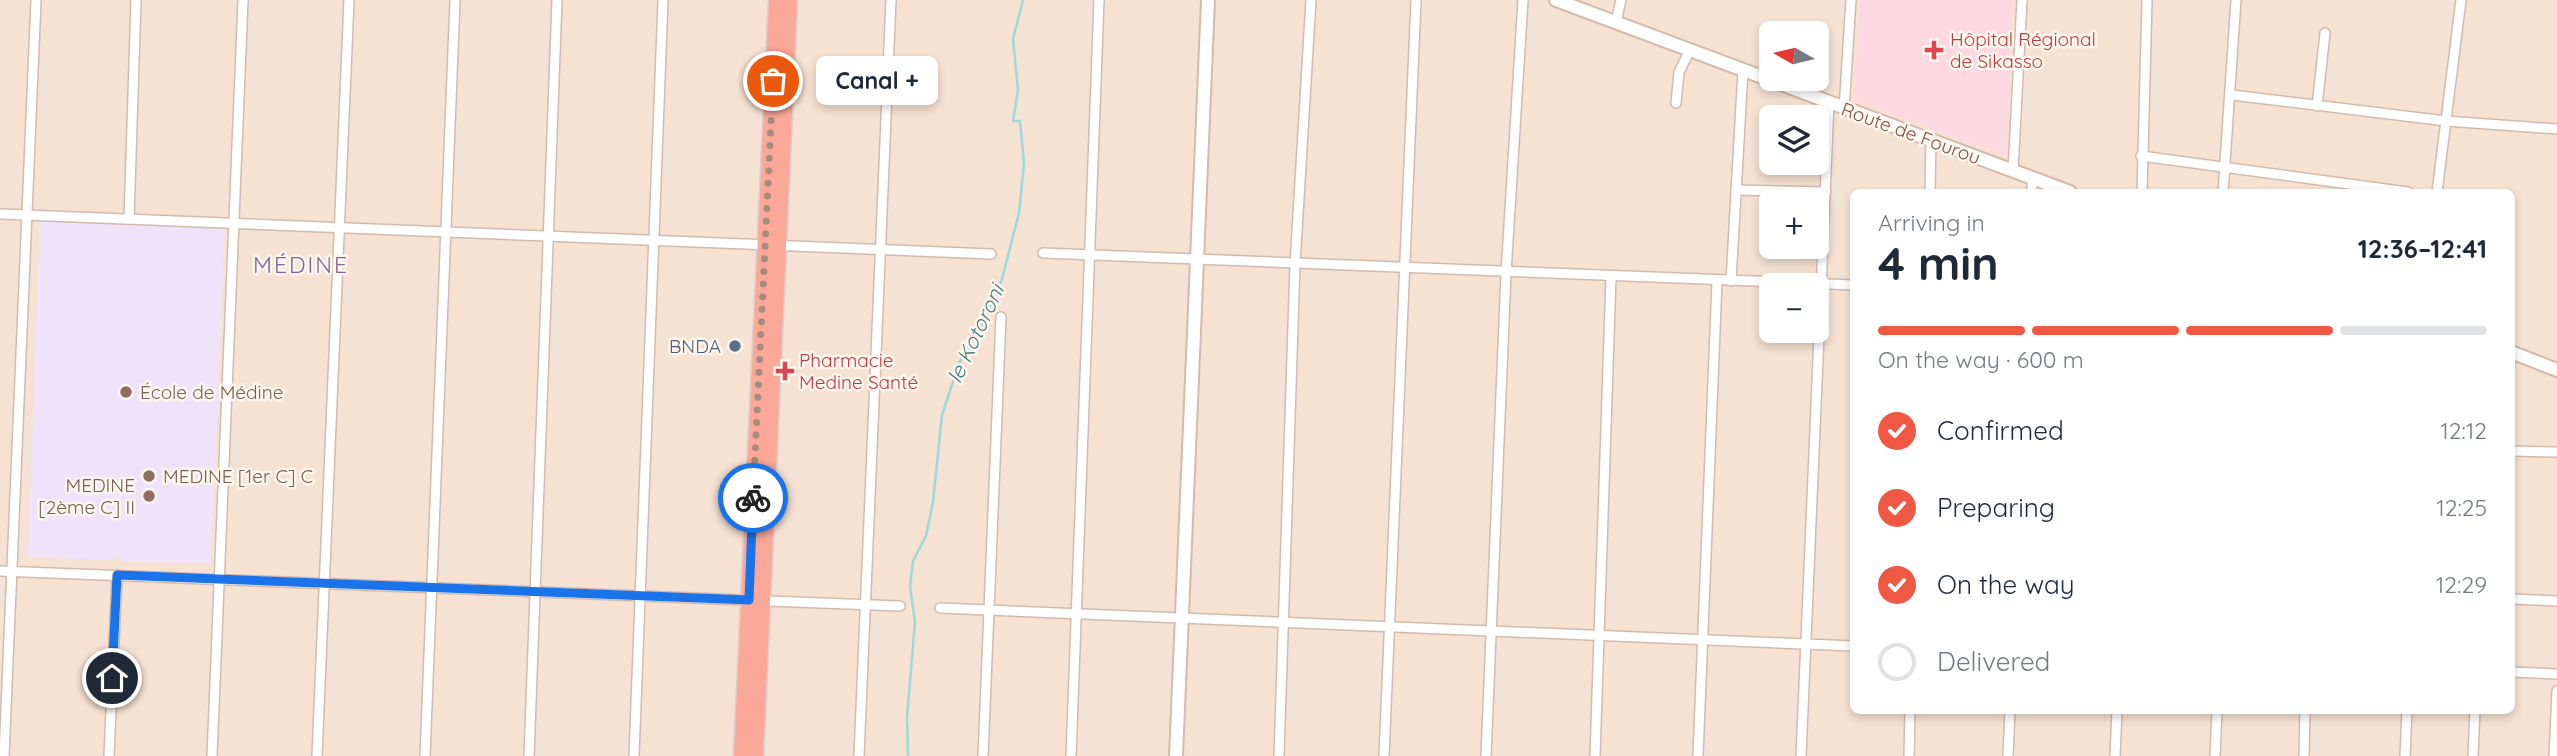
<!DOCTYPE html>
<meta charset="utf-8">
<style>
:root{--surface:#fff;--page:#f2f2f3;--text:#1f2937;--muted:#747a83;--line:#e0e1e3;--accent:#ef5843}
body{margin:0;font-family:Quicksand,sans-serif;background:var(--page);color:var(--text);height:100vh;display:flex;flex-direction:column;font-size:26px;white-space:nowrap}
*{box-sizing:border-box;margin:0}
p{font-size:23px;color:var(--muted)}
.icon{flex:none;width:38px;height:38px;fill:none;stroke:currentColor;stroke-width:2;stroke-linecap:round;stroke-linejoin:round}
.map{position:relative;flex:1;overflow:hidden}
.side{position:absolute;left:1850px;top:189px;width:665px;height:525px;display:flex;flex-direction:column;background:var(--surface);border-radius:10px;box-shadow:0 4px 10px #0003}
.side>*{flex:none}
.needle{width:46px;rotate:278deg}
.tools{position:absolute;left:1759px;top:21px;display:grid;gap:14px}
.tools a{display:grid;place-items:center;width:70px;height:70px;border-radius:10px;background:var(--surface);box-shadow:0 4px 10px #0003;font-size:35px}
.pin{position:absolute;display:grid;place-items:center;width:60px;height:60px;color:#fff;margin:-30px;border:4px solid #fff;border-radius:50%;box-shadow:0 2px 7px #0007}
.courier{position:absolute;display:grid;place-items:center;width:70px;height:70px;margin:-35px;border:5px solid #1a73e8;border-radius:50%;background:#fff;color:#222;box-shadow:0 2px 9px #0007}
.bubble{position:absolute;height:49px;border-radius:10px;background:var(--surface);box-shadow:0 4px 10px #0003;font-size:23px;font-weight:800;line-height:49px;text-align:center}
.head em{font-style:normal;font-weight:800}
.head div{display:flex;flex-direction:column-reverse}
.head{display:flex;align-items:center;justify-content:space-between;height:119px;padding:0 28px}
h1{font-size:46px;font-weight:800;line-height:52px}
.bar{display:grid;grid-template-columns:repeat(4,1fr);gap:10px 7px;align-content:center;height:84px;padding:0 28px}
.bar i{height:9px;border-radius:5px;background:var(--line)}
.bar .selected{background:var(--accent)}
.bar p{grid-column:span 4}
ol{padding:0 28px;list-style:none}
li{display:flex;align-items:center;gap:21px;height:77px}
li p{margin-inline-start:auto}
li .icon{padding:7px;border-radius:50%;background:var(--accent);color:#fff;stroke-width:4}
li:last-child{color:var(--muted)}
li i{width:38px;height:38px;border:4px solid var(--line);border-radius:50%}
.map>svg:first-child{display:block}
.residential{fill:#f6e2d3;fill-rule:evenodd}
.education{fill:#efe2fa}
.medical{fill:#fcd8e0}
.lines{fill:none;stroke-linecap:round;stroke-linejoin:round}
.stream{stroke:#9dd8db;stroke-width:2.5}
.street-casing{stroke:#d3baad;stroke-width:12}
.secondary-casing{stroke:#d6b9aa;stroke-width:16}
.highway-casing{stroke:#d9cfcc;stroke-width:19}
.street{stroke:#fff;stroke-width:9}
.secondary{stroke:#fff;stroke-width:12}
.highway{stroke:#fca898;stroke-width:16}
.done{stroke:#a88b7f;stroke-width:7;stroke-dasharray:0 12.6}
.route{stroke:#1a73e8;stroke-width:9}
.health-dot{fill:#e0444e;stroke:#fff6ed;stroke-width:2.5}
.service-dot{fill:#5c6f8a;stroke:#fff6ed;stroke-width:2.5}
.education-dot{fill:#8d6e63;stroke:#fff6ed;stroke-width:2.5}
.labels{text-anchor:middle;stroke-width:5;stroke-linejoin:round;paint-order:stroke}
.health-label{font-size:19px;fill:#be3a42;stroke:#fff6ed;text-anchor:start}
.street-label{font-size:19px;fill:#795448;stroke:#fff6ed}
.service-label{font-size:19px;fill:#4e5e75;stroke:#fff6ed;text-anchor:end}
.education-label{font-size:19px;fill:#785e54;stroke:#fff6ed;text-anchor:start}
.water-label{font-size:21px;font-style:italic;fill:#3a7a7e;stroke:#fff6ed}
.quarter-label{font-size:23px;letter-spacing:2px;fill:#83639c;stroke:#fff6ed}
</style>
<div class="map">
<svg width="2557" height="756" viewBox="0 0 2557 756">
<rect width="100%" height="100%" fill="#fef2e5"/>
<path class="residential" d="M0,0H2557V756H0ZM1771,33H1816V79H1771ZM1771,117H1816V163H1771ZM1853,192H2511V710H1853ZM1771,201H1816V247H1771ZM1771,285H1816V331H1771Z"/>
<polygon class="education" points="40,221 225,229 211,563 124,562 120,556 110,560 28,557"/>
<polygon class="medical" points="1860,0 2013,0 2007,153 2001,154 1854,100"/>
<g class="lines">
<polyline class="stream" points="908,756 907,717 915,622 910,587 913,561 926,536 933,502 942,415 959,363 983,322 1002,279 1019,213 1024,163 1020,121 1013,121 1018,90 1013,39 1023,0"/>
<defs>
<g id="street">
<polyline points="1616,22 1621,0"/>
<polyline points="2232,95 2446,121 2557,129"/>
<polyline points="1676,103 1679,72 1690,50"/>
<polyline points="2317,106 2325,33"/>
<polyline points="1844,109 1851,0"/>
<polyline points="2141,156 2408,192"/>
<polyline points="2013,171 2022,0"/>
<polyline points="1736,190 1826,192"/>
<polyline points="1930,192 1931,140"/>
<polyline points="2032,192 2032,179"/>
<polyline points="2142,192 2147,0"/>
<polyline points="2223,192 2236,0"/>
<polyline points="2437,192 2461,0"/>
<polyline points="0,214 991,254"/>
<polyline points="129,219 136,0"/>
<polyline points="1043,253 1853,285"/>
<polyline points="1731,281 1743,70"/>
<polyline points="2511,451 2557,452"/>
<polyline points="0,571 900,606"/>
<polyline points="2511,599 2557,601"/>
<polyline points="940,608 1853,646"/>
<polyline points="2511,672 2557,674"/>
<polyline points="4,756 36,0"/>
<polyline points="109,756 117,575"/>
<polyline points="212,756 243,0"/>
<polyline points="317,756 349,0"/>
<polyline points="425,756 455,0"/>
<polyline points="529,756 557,0"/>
<polyline points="634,756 663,0"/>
<polyline points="859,756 891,0"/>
<polyline points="983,756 1001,317"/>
<polyline points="1071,756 1099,0"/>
<polyline points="1279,756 1295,264 1311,0"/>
<polyline points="1384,756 1416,0"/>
<polyline points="1486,756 1506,273 1523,0"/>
<polyline points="1595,756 1611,277"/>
<polyline points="1698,756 1717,281"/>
<polyline points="1801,756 1829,102"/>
<polyline points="1909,756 1910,710"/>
<polyline points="2008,756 2010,710"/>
<polyline points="2115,756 2117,710"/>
<polyline points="2215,756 2217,710"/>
<polyline points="2304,756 2305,710"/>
<polyline points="2405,756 2407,710"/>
<polyline points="2473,756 2475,710"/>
<polyline points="2554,756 2557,691"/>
</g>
<g id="secondary">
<polyline points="1556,0 2070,192"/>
<polyline points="2511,352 2557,370"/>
<polyline points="1176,756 1208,0"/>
</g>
<g id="highway">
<polyline points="742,756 777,0"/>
<polyline points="755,756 789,0"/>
</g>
</defs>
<use href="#street" class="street-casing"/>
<use href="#secondary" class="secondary-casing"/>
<use href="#highway" class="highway-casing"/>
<use href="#street" class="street"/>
<use href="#secondary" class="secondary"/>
<use href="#highway" class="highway"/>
</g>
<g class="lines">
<polyline class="done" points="753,498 773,81"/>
<polyline class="route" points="112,678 117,575 749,600 753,498"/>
</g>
<g class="health-dot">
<path d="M1930.5 39.5h7v7h7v7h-7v7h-7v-7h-7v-7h7z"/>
<path d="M781.5 360.5h7v7h7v7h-7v7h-7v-7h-7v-7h7z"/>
</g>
<circle class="service-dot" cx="735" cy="346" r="7"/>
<g class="education-dot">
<circle cx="126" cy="392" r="7"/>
<circle cx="149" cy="476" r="7"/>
<circle cx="149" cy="496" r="7"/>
</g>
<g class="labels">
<g class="health-label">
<text x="1950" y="46">Hôpital Régional<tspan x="1950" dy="22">de Sikasso</tspan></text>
<text x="799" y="367">Pharmacie<tspan x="799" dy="22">Medine Santé</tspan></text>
</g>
<g class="street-label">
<text transform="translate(1911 133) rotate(20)" y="7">Route de Fourou</text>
</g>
<g class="service-label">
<text x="721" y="353">BNDA</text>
</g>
<g class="education-label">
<text x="140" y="399">École de Médine</text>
<text x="163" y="483">MEDINE [1er C] C</text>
<text x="135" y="492" text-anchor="end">MEDINE<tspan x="135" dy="22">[2ème C] II</tspan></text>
</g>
<g class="water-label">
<text transform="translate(976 334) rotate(-65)" y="7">le Kotoroni</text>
</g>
<g class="quarter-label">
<text x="301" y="273">MÉDINE</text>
</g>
</g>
</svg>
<div class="tools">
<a><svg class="needle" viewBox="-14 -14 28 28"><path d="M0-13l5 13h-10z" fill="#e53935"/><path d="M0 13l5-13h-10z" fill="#747a83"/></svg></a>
<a><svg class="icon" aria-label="layers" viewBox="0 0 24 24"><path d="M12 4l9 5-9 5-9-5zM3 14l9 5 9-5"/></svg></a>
<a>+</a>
<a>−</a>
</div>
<div class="pin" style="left:773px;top:81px;background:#ea580c"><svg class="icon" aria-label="bag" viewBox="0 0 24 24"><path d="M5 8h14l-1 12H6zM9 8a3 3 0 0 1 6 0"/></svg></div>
<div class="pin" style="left:112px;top:678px;background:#1f2937"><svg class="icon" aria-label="home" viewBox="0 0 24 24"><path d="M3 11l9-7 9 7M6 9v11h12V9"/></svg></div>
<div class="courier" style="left:753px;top:498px"><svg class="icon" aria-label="bike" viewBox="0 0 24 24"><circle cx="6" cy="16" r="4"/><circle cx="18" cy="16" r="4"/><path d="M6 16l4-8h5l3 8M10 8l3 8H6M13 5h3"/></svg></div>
<div class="bubble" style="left:816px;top:56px;width:122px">Canal +</div>
<section class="side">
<div class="head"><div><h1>4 min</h1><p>Arriving in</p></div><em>12:36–12:41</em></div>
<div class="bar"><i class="selected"></i><i class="selected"></i><i class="selected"></i><i></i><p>On the way · 600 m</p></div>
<ol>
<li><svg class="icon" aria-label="check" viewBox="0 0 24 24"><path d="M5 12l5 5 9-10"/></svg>Confirmed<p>12:12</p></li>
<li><svg class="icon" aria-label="check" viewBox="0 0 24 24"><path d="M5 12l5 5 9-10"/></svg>Preparing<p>12:25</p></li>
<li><svg class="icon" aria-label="check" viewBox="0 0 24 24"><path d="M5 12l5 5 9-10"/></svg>On the way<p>12:29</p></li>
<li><i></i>Delivered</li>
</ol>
</section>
</div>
